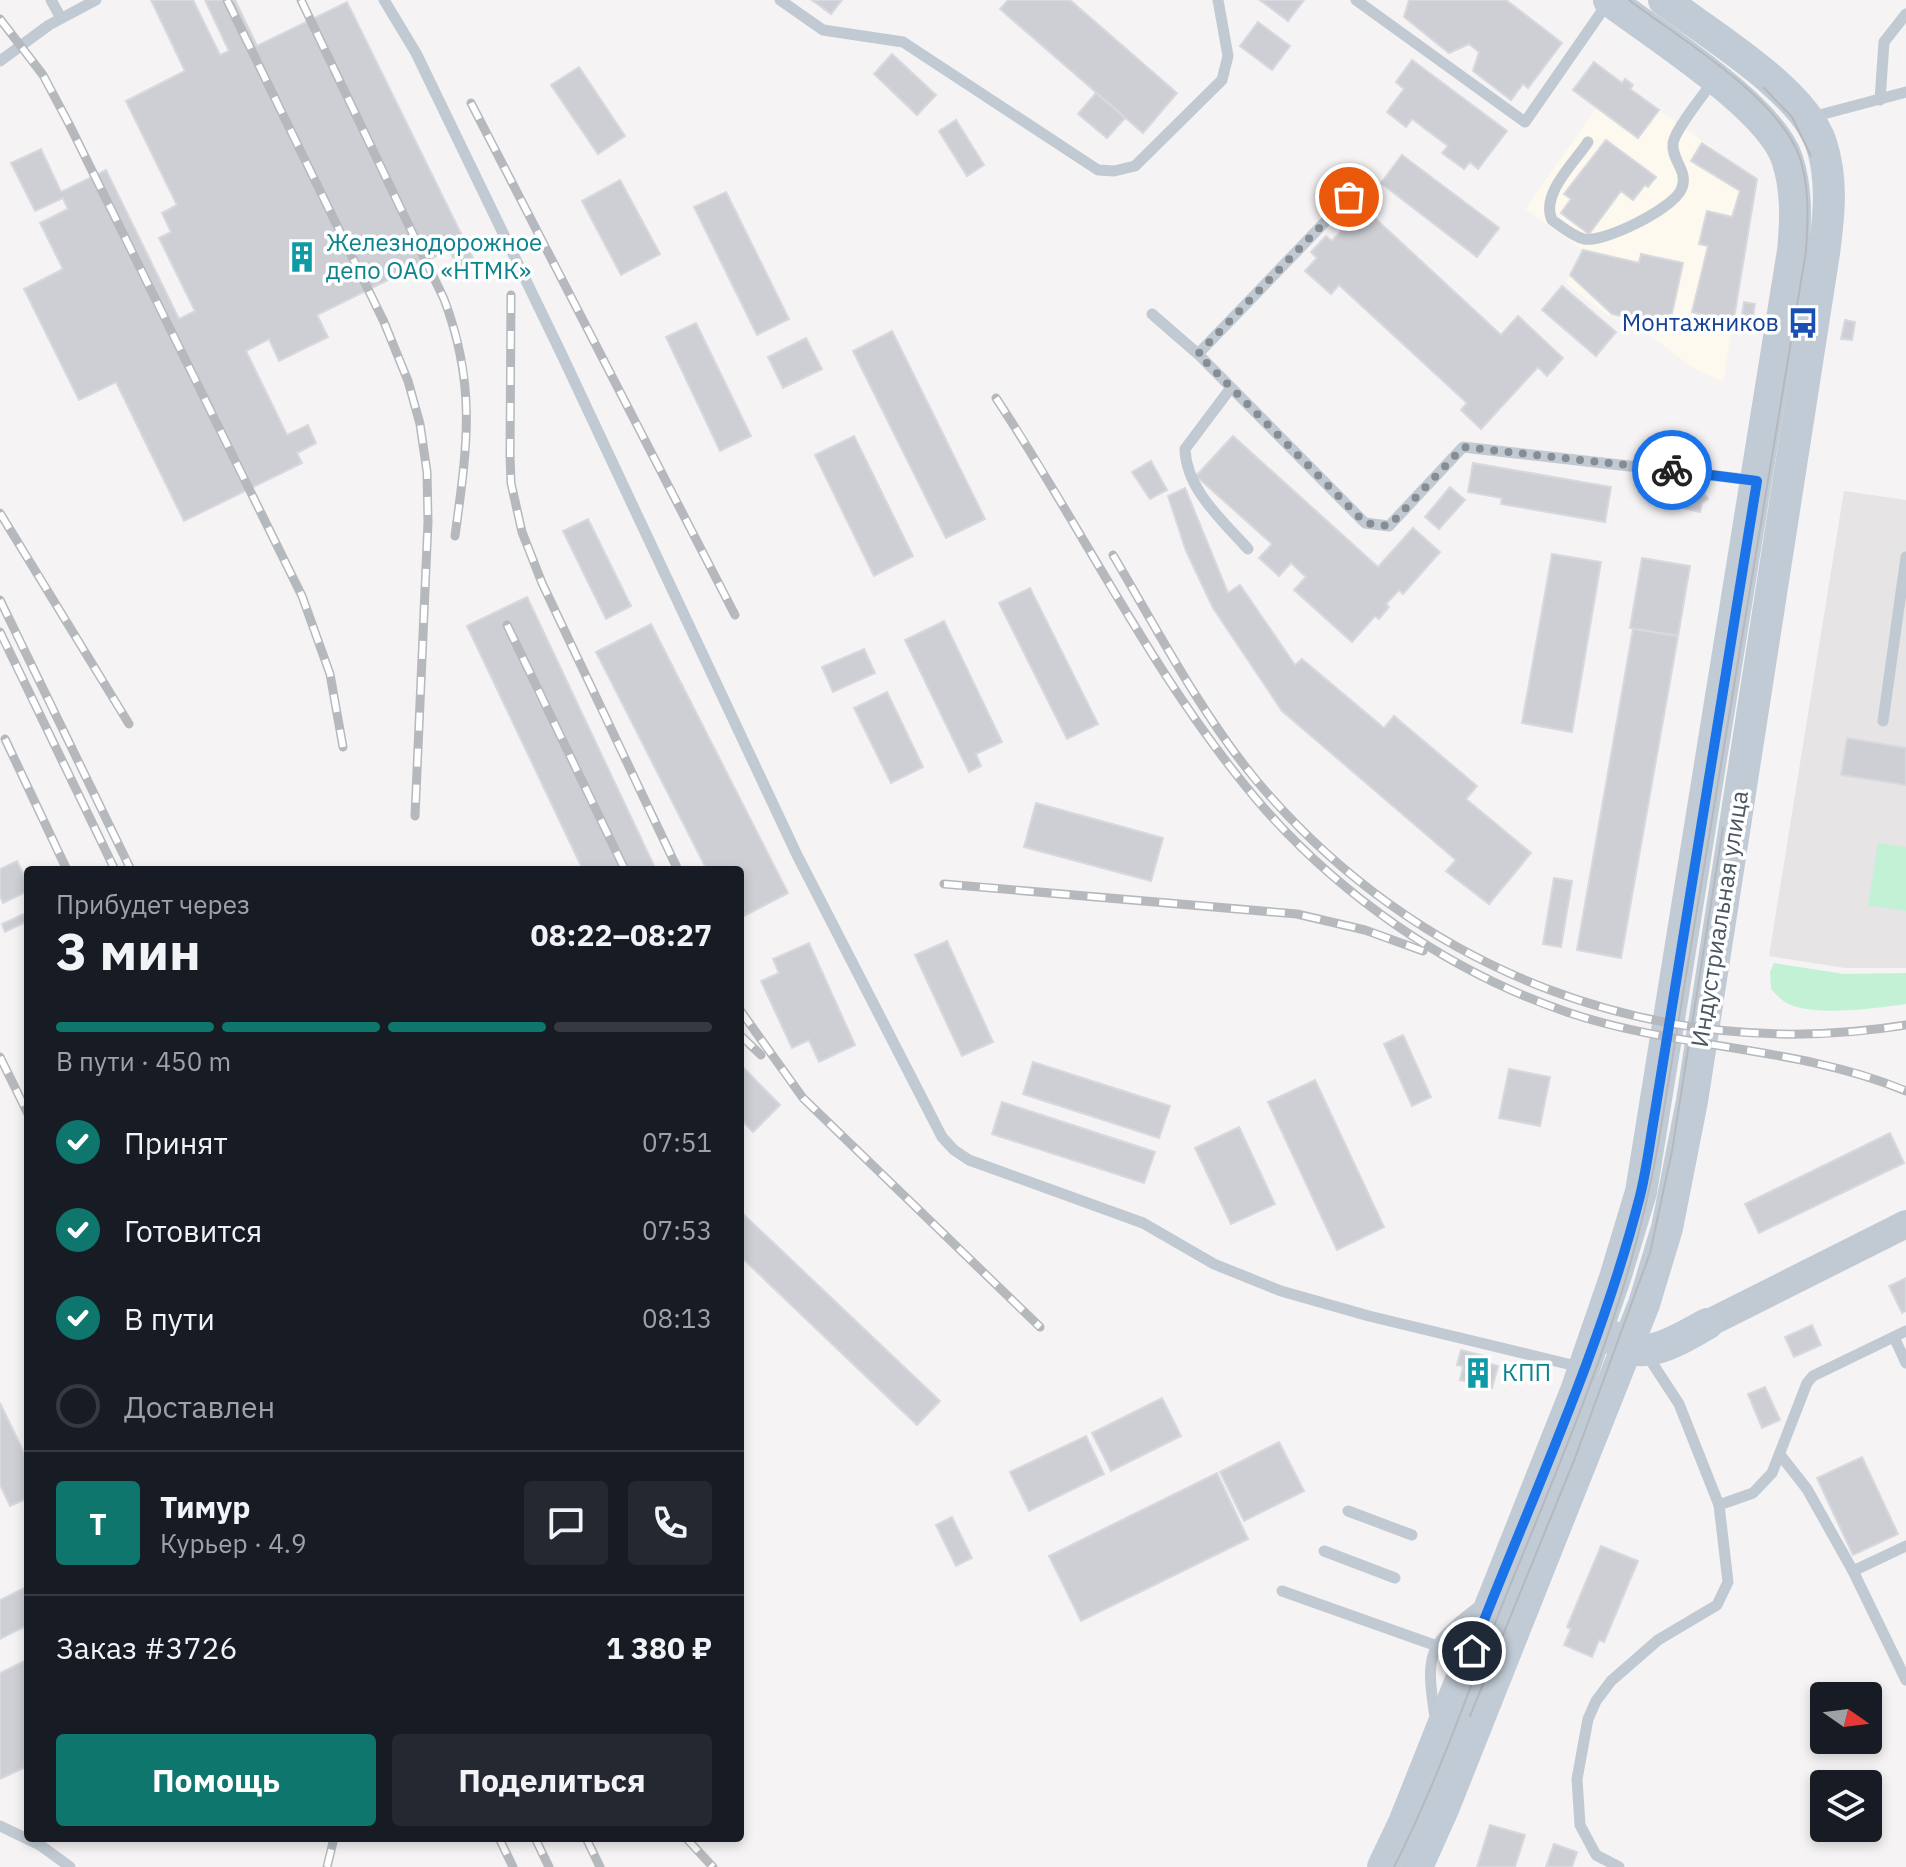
<!DOCTYPE html>
<html lang="ru">
<meta charset="utf-8">
<style>
:root{--surface:#171b24;--page:#242831;--text:#f1f3f6;--muted:#9ea1a6;--line:#363941;--accent:#0f766e}
body{margin:0;font-family:"IBM Plex Sans",sans-serif;background:var(--page);color:var(--text);height:100vh;display:flex;flex-direction:column;font-size:30px;white-space:nowrap}
*{box-sizing:border-box;margin:0}
p{font-size:26px;color:var(--muted)}
.icon{flex:none;width:44px;height:44px;fill:none;stroke:currentColor;stroke-width:2;stroke-linecap:round;stroke-linejoin:round}
.map{position:relative;flex:1;overflow:hidden}
.side{position:absolute;left:24px;top:866px;width:720px;height:976px;display:flex;flex-direction:column;background:var(--surface);border-radius:8px;box-shadow:0 4px 12px #0003}
.side>*{flex:none}
.needle{width:52px;rotate:104deg}
.buttons{position:absolute;left:1810px;top:1682px;display:grid;gap:16px}
.buttons a{display:grid;place-items:center;width:72px;height:72px;border-radius:8px;background:var(--surface);box-shadow:0 4px 12px #0003;font-size:40px}
.pin{position:absolute;display:grid;place-items:center;width:68px;height:68px;color:#fff;margin:-34px;border:4px solid #fff;border-radius:50%;box-shadow:0 2px 8px #0007}
.courier{position:absolute;display:grid;place-items:center;width:80px;height:80px;margin:-40px;border:6px solid #1a73e8;border-radius:50%;background:#fff;color:#222;box-shadow:0 2px 10px #0007}
.summary em{font-style:normal;font-weight:700}
.summary div{display:flex;flex-direction:column-reverse}
.summary{display:flex;align-items:center;justify-content:space-between;height:136px;padding:0 32px}
h1{font-size:52px;font-weight:700;line-height:60px}
.bar{display:grid;grid-template-columns:repeat(4,1fr);gap:12px 8px;align-content:center;height:96px;padding:0 32px}
.bar i{height:10px;border-radius:6px;background:var(--line)}
.bar .active{background:var(--accent)}
.bar p{grid-column:span 4}
.line{display:flex;align-items:center;gap:20px;padding:0 32px;border-top:2px solid var(--line)}
.line div{flex:1}
.round{display:grid;place-items:center;flex:none;width:84px;height:84px;border-radius:8px;background:var(--page)}
ol{padding:0 32px;list-style:none}
li{display:flex;align-items:center;gap:24px;height:88px}
li p{margin-inline-start:auto}
li .icon{padding:8px;border-radius:50%;background:var(--accent);color:#fff;stroke-width:4}
li:last-child{color:var(--muted)}
li i{width:44px;height:44px;border:4px solid var(--line);border-radius:50%}
.action{display:flex;gap:16px;margin-top:auto;padding:16px 32px}
.action a{flex:1;height:92px;border-radius:8px;background:var(--accent);color:#fff;font-size:32px;font-weight:700;line-height:92px;text-align:center}
.action a+a{background:var(--page);color:var(--text)}
.map>svg:first-child{display:block}
.commercial{fill:#fdf9ef}
.education{fill:#e6e4e5}
.green{fill:#c3f1d5}
.building{fill:#cdcfd5;stroke:#d7d9de;stroke-width:2}
.lines{fill:none;stroke-linecap:round;stroke-linejoin:round}
.service{stroke:#c1cad2;stroke-width:11}
.tertiary{stroke:#c1cad2;stroke-width:28}
.secondary{stroke:#c1cbd6;stroke-width:32}
.tram{stroke:#b5b8bd;stroke-width:2}
.rail-casing{stroke:#b5b8bd;stroke-width:9}
.rail{stroke:#fff;stroke-width:6;stroke-dasharray:18;stroke-linecap:butt}
.done{stroke:#868d94;stroke-width:8;stroke-dasharray:0 14.4}
.route{stroke:#1a73e8;stroke-width:10}
.labels{text-anchor:middle;stroke-width:7;stroke-linejoin:round;paint-order:stroke}
.culture-label{font-size:24px;fill:#0d838f;stroke:#fff;text-anchor:start}
.transit-label{font-size:24px;fill:#164399;stroke:#fff;text-anchor:end}
.street-label{font-size:24px;fill:#4a5661;stroke:#fff}
</style>
<div class="map">
<svg width="1906" height="1867" viewBox="0 0 1906 1867">
<rect width="100%" height="100%" fill="#f5f3f3"/>
<polygon class="commercial" points="1597,107 1638,138 1659,110 1757,179 1723,382 1692,367 1630,321 1607,315 1566,283 1583,250 1525,209"/>
<polygon class="education" points="1844,491 1906,500 1906,968 1845,968 1769,956"/>
<g class="green">
<polygon points="1878,843 1906,847 1906,911 1868,905"/>
<path d="M1774,963L1844,974L1906,973V1004C1876,1008 1811,1018 1785,1002C1780,999 1775,993 1771,989L1770,972Z"/>
</g>
<g class="building">
<polygon points="151,0 193,0 220,55 229,51 205,0 235,0 257,46 347,2 476,264 460,272 449,250 317,315 328,337 279,361 269,339 246,351 287,435 308,425 316,443 297,453 302,463 184,521 116,382 79,400 24,289 63,269 40,223 68,209 63,198 35,211 11,163 41,149 61,192 106,170 179,319 195,311 159,238 171,232 162,213 177,205 126,101 185,71"/>
<polygon points="812,0 842,0 831,14"/>
<polygon points="1008,0 1070,0 1177,93 1143,133 1000,9"/>
<polygon points="1260,0 1304,0 1288,21"/>
<polygon points="1409,0 1506,0 1562,43 1528,88 1523,84 1511,100 1473,71 1479,52 1469,44 1449,53 1404,17"/>
<polygon points="1258,22 1290,46 1272,70 1240,46"/>
<polygon points="892,54 936,95 917,115 874,74"/>
<polygon points="1412,60 1507,131 1478,169 1470,162 1464,169 1442,153 1448,146 1412,119 1406,127 1387,112 1404,89 1396,82"/>
<polygon points="1594,62 1622,83 1625,79 1633,85 1630,89 1659,110 1638,138 1573,90"/>
<polygon points="579,67 625,136 598,154 551,85"/>
<polygon points="1096,93 1125,118 1107,138 1078,114"/>
<polygon points="956,120 984,165 967,176 939,131"/>
<polygon points="1606,140 1656,177 1648,187 1645,185 1633,200 1621,191 1589,234 1561,213 1571,199 1564,194"/>
<polygon points="1702,143 1757,179 1733,324 1692,312 1708,246 1699,244 1707,211 1732,217 1740,191 1691,161"/>
<polygon points="1402,155 1499,228 1477,257 1381,183"/>
<polygon points="620,180 660,254 621,275 582,201"/>
<polygon points="726,192 789,319 757,335 694,207"/>
<polygon points="1363,207 1501,335 1518,316 1563,358 1547,376 1538,367 1481,429 1461,410 1467,403 1339,285 1331,294 1305,271 1317,258 1311,252 1326,236 1332,241"/>
<polygon points="1583,250 1639,263 1641,254 1683,263 1669,327 1612,314 1570,275"/>
<polygon points="1562,286 1616,332 1596,356 1542,310"/>
<polygon points="1744,302 1755,304 1752,323 1741,321"/>
<polygon points="1845,320 1855,322 1852,340 1841,339"/>
<polygon points="696,323 751,436 720,451 666,337"/>
<polygon points="892,331 985,519 946,538 853,351"/>
<polygon points="806,338 822,369 783,388 768,357"/>
<polygon points="854,436 913,556 874,576 815,455"/>
<polygon points="1233,436 1378,567 1413,528 1440,552 1403,594 1399,590 1386,604 1389,607 1379,619 1375,616 1352,642 1294,590 1306,577 1291,563 1279,576 1259,558 1272,544 1196,476"/>
<polygon points="1151,461 1167,490 1150,499 1132,472"/>
<polygon points="1473,463 1611,487 1605,522 1501,504 1502,498 1468,492"/>
<polygon points="1450,487 1465,500 1439,529 1425,517"/>
<polygon points="1185,488 1228,593 1240,585 1295,665 1302,659 1384,728 1394,716 1477,786 1466,799 1531,853 1489,904 1446,871 1456,860 1282,711 1213,608 1186,551 1168,496"/>
<polygon points="1691,488 1703,491 1708,499 1702,503 1700,512 1683,508 1686,494"/>
<polygon points="588,519 631,606 606,619 563,531"/>
<polygon points="1552,554 1601,562 1572,732 1522,723"/>
<polygon points="1642,558 1690,566 1678,636 1630,628"/>
<polygon points="1030,588 1098,724 1067,739 999,603"/>
<polygon points="527,597 656,870 583,870 467,626"/>
<polygon points="944,621 1002,742 976,754 981,766 969,772 905,640"/>
<polygon points="651,624 788,893 740,918 740,870 707,870 596,652"/>
<polygon points="1633,629 1678,636 1621,958 1577,950"/>
<polygon points="864,649 875,673 833,692 822,667"/>
<polygon points="887,692 923,767 891,783 854,708"/>
<polygon points="1847,738 1906,748 1906,785 1841,775"/>
<polygon points="1036,803 1163,838 1151,881 1024,847"/>
<polygon points="17,861 28,884 28,891 3,903 0,896 0,869"/>
<polygon points="1554,878 1572,881 1561,947 1543,944"/>
<polygon points="28,912 28,921 5,932 2,924"/>
<polygon points="947,941 993,1042 962,1056 915,955"/>
<polygon points="809,943 855,1045 819,1062 809,1040 792,1048 761,981 779,973 773,959"/>
<polygon points="1403,1035 1431,1097 1412,1106 1384,1044"/>
<polygon points="1033,1062 1170,1106 1159,1138 1023,1094"/>
<polygon points="740,1064 780,1105 753,1132 740,1118"/>
<polygon points="1509,1069 1550,1077 1540,1126 1499,1118"/>
<polygon points="1315,1080 1384,1227 1337,1250 1268,1102"/>
<polygon points="1002,1102 1155,1152 1144,1183 992,1134"/>
<polygon points="1239,1127 1275,1204 1231,1224 1195,1148"/>
<polygon points="1890,1133 1904,1163 1759,1233 1745,1204"/>
<polygon points="740,1211 940,1401 917,1425 740,1256"/>
<polygon points="1906,1278 1906,1311 1902,1313 1889,1286"/>
<polygon points="1812,1325 1821,1345 1794,1357 1785,1337"/>
<polygon points="1461,1350 1488,1357 1487,1363 1498,1366 1492,1388 1460,1380 1463,1366 1457,1365"/>
<polygon points="1765,1387 1780,1420 1762,1428 1748,1394"/>
<polygon points="1162,1398 1181,1436 1111,1471 1092,1433"/>
<polygon points="0,1403 28,1461 28,1498 10,1506 0,1485"/>
<polygon points="1086,1436 1104,1474 1029,1511 1010,1472"/>
<polygon points="1279,1442 1304,1491 1244,1521 1220,1472"/>
<polygon points="1862,1457 1898,1534 1853,1555 1817,1478"/>
<polygon points="1217,1473 1248,1539 1081,1621 1049,1556"/>
<polygon points="952,1517 972,1558 956,1566 936,1525"/>
<polygon points="1601,1546 1638,1561 1604,1642 1599,1640 1592,1657 1564,1645 1571,1629 1567,1627"/>
<polygon points="28,1586 28,1625 0,1639 0,1600"/>
<polygon points="28,1659 28,1766 0,1779 0,1673"/>
<polygon points="1490,1825 1525,1835 1515,1867 1477,1867"/>
<polygon points="1554,1844 1577,1852 1572,1867 1546,1867"/>
</g>
<g class="lines">
<g class="service">
<polyline points="51,0 61,18"/>
<polyline points="384,0 416,53 561,353 797,855 942,1137 954,1150 969,1160 1143,1223 1214,1264 1281,1291 1369,1316 1580,1367"/>
<polyline points="780,0 823,30 903,42 1098,170 1114,171 1135,166 1222,80 1228,56 1218,0"/>
<polyline points="1356,0 1525,122 1609,1"/>
<polyline points="0,61 49,25 96,0"/>
<polyline points="1880,100 1884,42 1906,14"/>
<polyline points="1812,117 1906,92"/>
<path d="M1588,142C1575,162 1540,194 1552,220C1561,226 1572,236 1584,239C1604,243 1672,209 1681,190C1690,171 1671,161 1673,143C1676,128 1704,94 1714,80"/>
<polyline points="1152,314 1198,354 1365,523 1389,526 1463,447 1752,480"/>
<polyline points="1198,354 1349,197"/>
<path d="M1230,389L1185,449C1186,489 1222,520 1248,549"/>
<polyline points="1883,721 1906,557"/>
<polyline points="1894,1337 1906,1363"/>
<polyline points="1781,1456 1807,1489 1853,1571 1906,1546"/>
<polyline points="1719,1505 1753,1493 1772,1473 1807,1383 1813,1376 1906,1331"/>
<polyline points="1348,1511 1412,1535"/>
<polyline points="1324,1551 1395,1578"/>
<polyline points="1853,1571 1906,1680"/>
<polyline points="1282,1591 1437,1646"/>
<path d="M1435,1717C1425,1652 1428,1645 1481,1605"/>
<polyline points="0,1826 40,1845 70,1867"/>
<polyline points="1619,1867 1596,1855 1580,1825 1577,1779 1588,1719 1596,1701 1611,1681 1658,1640 1717,1605 1728,1582 1719,1505 1679,1404 1647,1355"/>
</g>
<polyline class="tertiary" points="1707,1324 1906,1224"/>
<g class="secondary">
<path d="M1611,1336C1640,1367 1677,1340 1707,1324"/>
<path d="M1383,1867L1404,1823L1576,1391L1615,1278L1641,1192L1793,251C1796,220 1797,189 1787,159C1770,107 1655,35 1609,0"/>
<path d="M1417,1867L1443,1809L1644,1304L1667,1228L1692,1101L1824,253C1829,216 1833,179 1821,143C1803,90 1709,34 1664,0"/>
</g>
<g class="tram">
<polyline points="1764,88 1792,117 1811,156"/>
<polyline points="1470,1716 1575,1458 1650,1253 1672,1151 1723,828"/>
<path d="M1394,1867C1438,1781 1469,1688 1505,1598C1565,1450 1630,1304 1658,1145L1806,251C1808,219 1810,183 1798,153C1774,94 1679,38 1629,0"/>
</g>
<defs>
<g id="rail">
<polyline points="227,0 384,322 408,381 420,424 427,472 428,522 415,816"/>
<path d="M301,0L444,299C477,386 467,447 455,536"/>
<polyline points="0,19 43,75 69,124 302,596 330,674 343,747"/>
<polyline points="471,103 735,615"/>
<polyline points="511,295 510,456 511,483 522,532 542,583 678,870"/>
<path d="M996,398C1084,531 1154,678 1257,800C1337,894 1448,971 1564,1011C1676,1050 1796,1045 1906,1091"/>
<polyline points="0,513 129,724"/>
<path d="M1113,555C1158,631 1200,712 1256,780C1417,972 1659,1065 1906,1025"/>
<polyline points="0,600 131,870"/>
<polyline points="507,625 625,870"/>
<polyline points="0,632 115,870"/>
<polyline points="5,739 67,870"/>
<polyline points="944,884 1297,914 1365,930 1423,951"/>
<polyline points="740,1010 803,1098 1040,1327"/>
<polyline points="740,1035 761,1055"/>
<polyline points="0,1057 28,1114"/>
<polyline points="499,1838 513,1867"/>
<polyline points="535,1838 549,1867"/>
<polyline points="586,1838 600,1867"/>
<polyline points="686,1838 713,1867"/>
<polyline points="327,1867 334,1838"/>
</g>
</defs>
<use href="#rail" class="rail-casing"/>
<use href="#rail" class="rail"/>
</g>
<g class="lines">
<polyline class="done" points="1349,197 1198,354 1365,523 1389,526 1463,447 1672,470"/>
<path class="route" d="M1472,1651C1530,1501 1600,1352 1640,1196C1647,1168 1650,1140 1655,1112L1757,481L1672,470"/>
</g>
<defs>
<symbol id="building-bare" viewBox="-9 -9 18 18"><path d="M-4-6H4V6H1V3H-1V6H-4ZM-2.5-4.3h1.7v1.8h-1.7ZM.8-4.3h1.7v1.8H.8ZM-2.5-1h1.7V.8h-1.7ZM.8-1h1.7V.8H.8Z" fill="#0f9aa8" stroke="#fff" stroke-width="2.5" paint-order="stroke"/></symbol>
<symbol id="bus-bare" viewBox="-9 -9 18 18"><path d="M-5-6H5V4H4V6H2V4H-2V6H-4V4H-5ZM-3.5-4V0h7V-4ZM-3.5 1.2v1.5H-2V1.2ZM2 1.2v1.5H3.5V1.2Z" fill="#1a4fb4" stroke="#fff" stroke-width="2.5" paint-order="stroke"/></symbol>
</defs>
<g fill-rule="evenodd">
<use href="#building-bare" x="280" y="235" width="44" height="44"/>
<use href="#bus-bare" x="1781" y="301" width="44" height="44"/>
<use href="#building-bare" x="1456" y="1351" width="44" height="44"/>
</g>
<g class="labels">
<g class="culture-label">
<text x="326" y="251">Железнодорожное<tspan x="326" dy="28">депо ОАО «НТМК»</tspan></text>
<text x="1502" y="1381">КПП</text>
</g>
<g class="transit-label">
<text x="1779" y="331">Монтажников</text>
</g>
<g class="street-label">
<text transform="translate(1720 919) rotate(-81)" y="8">Индустриальная улица</text>
</g>
</g>
</svg>
<div class="buttons">
<a><svg class="needle" viewBox="-14 -14 28 28"><path d="M0-13l5 13h-10z" fill="#e53935"/><path d="M0 13l5-13h-10z" fill="#9ea1a6"/></svg></a>
<a><svg class="icon" aria-label="layers" viewBox="0 0 24 24"><path d="M12 4l9 5-9 5-9-5zM3 14l9 5 9-5"/></svg></a>
</div>
<div class="pin" style="left:1349px;top:197px;background:#ea580c"><svg class="icon" aria-label="bag" viewBox="0 0 24 24"><path d="M5 8h14l-1 12H6zM9 8a3 3 0 0 1 6 0"/></svg></div>
<div class="pin" style="left:1472px;top:1651px;background:#1f2937"><svg class="icon" aria-label="home" viewBox="0 0 24 24"><path d="M3 11l9-7 9 7M6 9v11h12V9"/></svg></div>
<div class="courier" style="left:1672px;top:470px"><svg class="icon" aria-label="bike" viewBox="0 0 24 24"><circle cx="6" cy="16" r="4"/><circle cx="18" cy="16" r="4"/><path d="M6 16l4-8h5l3 8M10 8l3 8H6M13 5h3"/></svg></div>
<section class="side">
<div class="summary"><div><h1>3 мин</h1><p>Прибудет через</p></div><em>08:22–08:27</em></div>
<div class="bar"><i class="active"></i><i class="active"></i><i class="active"></i><i></i><p>В пути · 450 m</p></div>
<ol>
<li><svg class="icon" aria-label="check" viewBox="0 0 24 24"><path d="M5 12l5 5 9-10"/></svg>Принят<p>07:51</p></li>
<li><svg class="icon" aria-label="check" viewBox="0 0 24 24"><path d="M5 12l5 5 9-10"/></svg>Готовится<p>07:53</p></li>
<li><svg class="icon" aria-label="check" viewBox="0 0 24 24"><path d="M5 12l5 5 9-10"/></svg>В пути<p>08:13</p></li>
<li><i></i>Доставлен</li>
</ol>
<div class="line" style="height:144px"><b class="round" style="background:var(--accent);color:#fff">Т</b><div><b>Тимур</b><p>Курьер · 4.9</p></div><a class="round"><svg class="icon" aria-label="chat" viewBox="0 0 24 24"><path d="M4 5h16v11H9l-5 4z"/></svg></a><a class="round"><svg class="icon" aria-label="phone" viewBox="0 0 24 24"><path d="M5 4h4l2 5-3 2q2 4 5 5l2-3 5 2v4C11 20 4 13 5 4z"/></svg></a></div>
<div class="line" style="height:104px"><div>Заказ #3726</div><b>1 380 ₽</b></div>
<div class="action"><a>Помощь</a><a>Поделиться</a></div>
</section>
</div>
